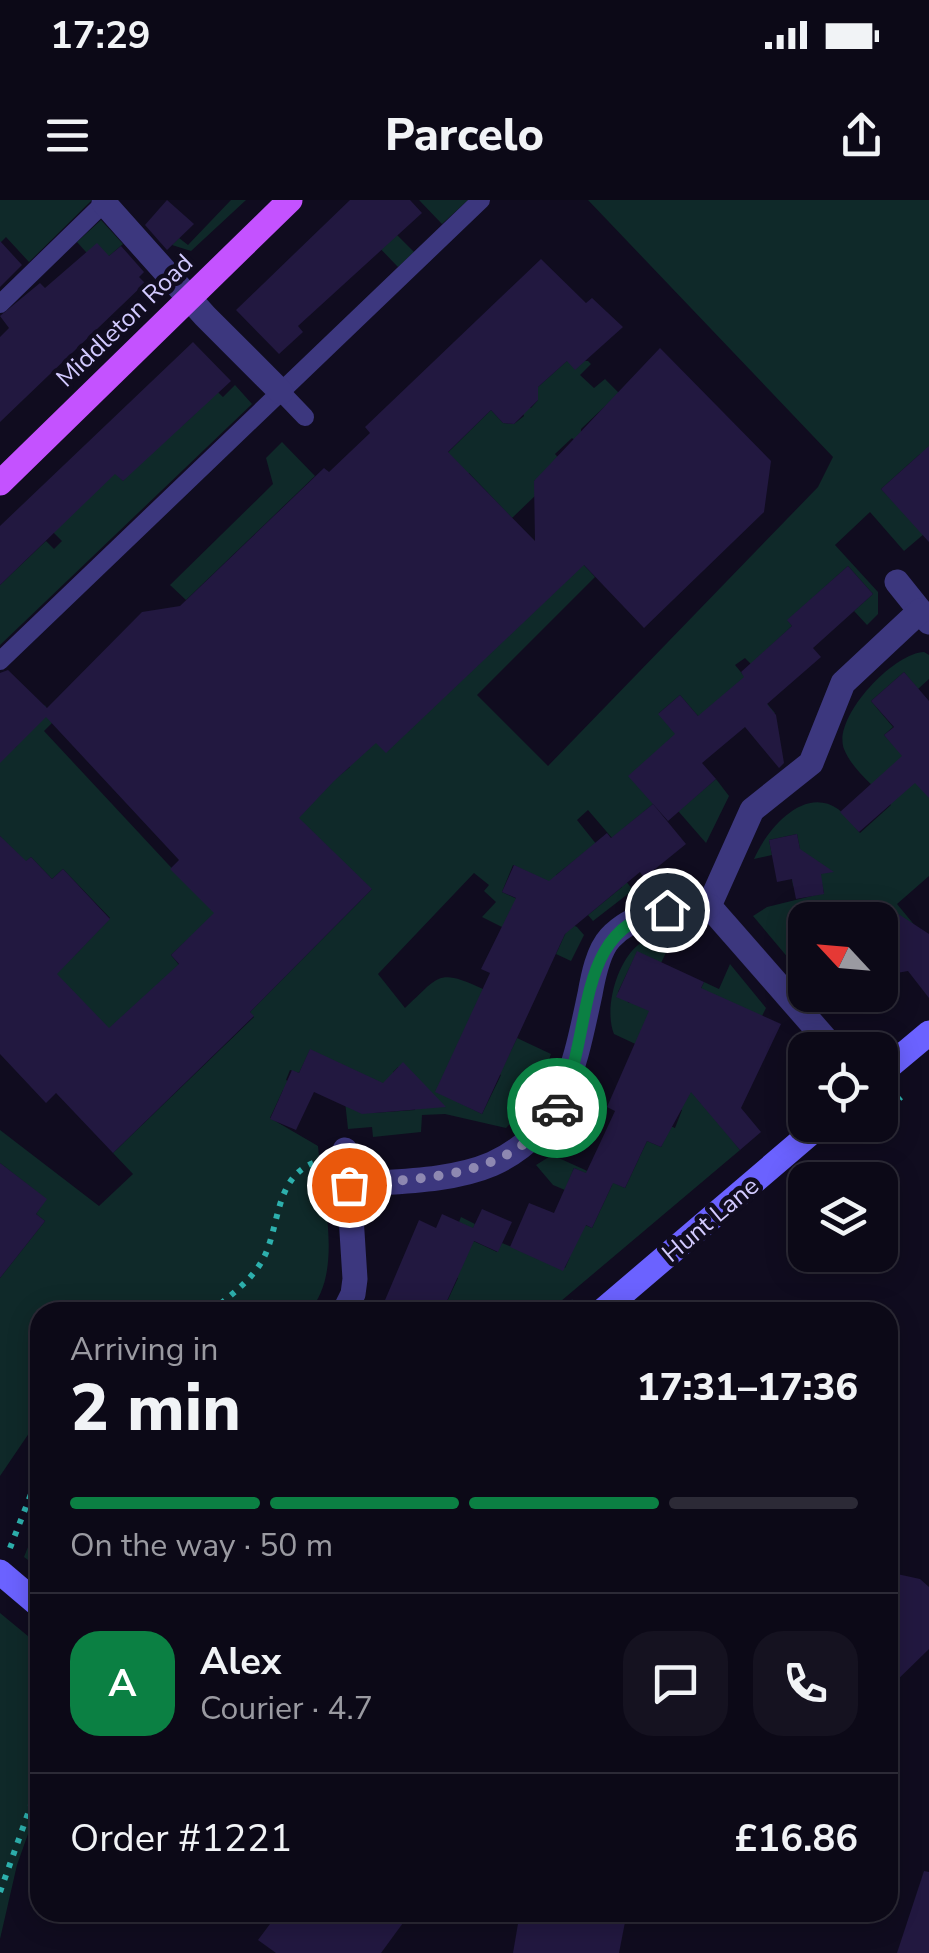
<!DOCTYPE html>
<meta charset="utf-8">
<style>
:root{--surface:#0c0917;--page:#151220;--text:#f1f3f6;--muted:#9a9aa1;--line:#2c2a36;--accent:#0b8043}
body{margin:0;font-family:"Nunito Sans",sans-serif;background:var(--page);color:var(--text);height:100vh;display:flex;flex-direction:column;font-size:38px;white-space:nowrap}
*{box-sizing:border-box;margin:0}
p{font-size:32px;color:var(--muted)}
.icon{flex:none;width:55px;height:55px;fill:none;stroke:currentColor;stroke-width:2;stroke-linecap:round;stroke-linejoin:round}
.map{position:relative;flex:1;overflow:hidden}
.sheet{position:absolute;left:30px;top:1102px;width:868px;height:620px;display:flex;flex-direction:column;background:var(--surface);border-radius:30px;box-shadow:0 5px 25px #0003,0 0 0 2px var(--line)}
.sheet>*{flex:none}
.needle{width:65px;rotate:296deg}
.fabs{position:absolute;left:788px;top:702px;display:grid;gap:20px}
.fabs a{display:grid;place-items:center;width:110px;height:110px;border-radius:20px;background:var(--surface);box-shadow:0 5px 25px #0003,0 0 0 2px var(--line);font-size:50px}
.pin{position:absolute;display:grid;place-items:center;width:85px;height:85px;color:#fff;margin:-42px;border:5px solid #fff;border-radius:50%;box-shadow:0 2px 10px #0007}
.courier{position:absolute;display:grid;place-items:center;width:100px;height:100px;margin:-50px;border:8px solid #0b8043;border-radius:50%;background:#fff;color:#222;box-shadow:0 2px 12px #0007}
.summary em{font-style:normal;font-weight:800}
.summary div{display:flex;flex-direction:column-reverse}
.summary{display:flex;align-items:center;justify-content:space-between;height:170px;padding:0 40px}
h1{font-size:65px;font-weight:800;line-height:75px}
.bar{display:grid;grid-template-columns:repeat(4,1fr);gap:15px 10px;align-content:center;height:120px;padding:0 40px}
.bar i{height:12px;border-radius:8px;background:var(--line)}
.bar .active{background:var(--accent)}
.bar p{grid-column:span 4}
.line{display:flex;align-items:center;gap:25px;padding:0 40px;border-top:2px solid var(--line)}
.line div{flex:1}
.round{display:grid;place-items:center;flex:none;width:105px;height:105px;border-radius:30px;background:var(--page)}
.status{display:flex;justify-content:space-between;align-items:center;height:70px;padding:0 50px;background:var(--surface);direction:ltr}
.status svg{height:28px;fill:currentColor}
header{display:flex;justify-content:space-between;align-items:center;height:130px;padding:0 40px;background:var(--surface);font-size:45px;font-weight:800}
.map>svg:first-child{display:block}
.green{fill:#0f2929;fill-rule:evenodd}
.building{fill:#221840}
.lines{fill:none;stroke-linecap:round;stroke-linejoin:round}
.path{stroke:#2db0ad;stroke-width:6;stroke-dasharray:5 8;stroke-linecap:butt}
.lane{stroke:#3c377e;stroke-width:18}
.street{stroke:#3c377e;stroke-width:25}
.secondary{stroke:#6b62ff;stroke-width:25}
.primary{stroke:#c452ff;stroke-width:25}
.secondary-bridge{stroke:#6b62ff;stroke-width:25}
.done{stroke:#8e88b1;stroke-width:10;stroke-dasharray:0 18}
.route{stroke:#0b8043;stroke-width:12}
.labels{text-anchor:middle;stroke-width:9;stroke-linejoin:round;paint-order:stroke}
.street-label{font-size:25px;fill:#d2caff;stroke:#100c1f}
</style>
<div class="status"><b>17:29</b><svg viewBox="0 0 49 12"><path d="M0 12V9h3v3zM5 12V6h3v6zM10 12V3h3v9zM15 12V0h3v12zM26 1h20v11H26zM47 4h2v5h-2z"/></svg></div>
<header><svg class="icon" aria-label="menu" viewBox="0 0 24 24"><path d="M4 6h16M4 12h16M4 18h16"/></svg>Parcelo<svg class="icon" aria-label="share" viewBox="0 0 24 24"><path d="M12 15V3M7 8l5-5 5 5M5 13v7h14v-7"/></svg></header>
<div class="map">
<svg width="929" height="1753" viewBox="0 0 929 1753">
<rect width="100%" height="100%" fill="#100c1f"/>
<g class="green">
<polygon points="0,0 92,0 29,62 6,37 0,43"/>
<polygon points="231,0 246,0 191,51 172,45 179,38 188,45"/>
<polygon points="419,0 468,0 442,24"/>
<path d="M588,0H929V262L920,254L881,289L924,334L904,351L870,312L835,345L878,392V414L867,425L854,411L873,394L848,366L788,420L792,426L751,464L745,458L735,465L775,513L698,516L680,495L659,513L676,534L682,608L716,579L729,596L706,643L639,566L653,604L612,638L588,610L577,620L633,690L593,721L588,715L622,687L590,648L556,675L569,691L513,665L502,692L577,727L584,735L571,761L556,754L566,732L516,734L482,717L496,702L484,691L489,685L474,673L378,774L405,808C440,776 437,768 483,789L504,865L517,838L551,854L535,897L506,928L445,914L422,915L421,932L373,937L372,927L348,929L345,901L358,872L310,850L299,873L290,870L286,880L295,885L292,893L283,890L270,918L318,946C322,994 345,1074 308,1112H272L266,1108L262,1112H40V1217L0,1276V1078L45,1021L36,1014L46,999L0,963V930L99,1006L133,974L113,953L254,817L250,812L372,689L188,739L171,755L180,766L108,833L43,766L75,755L110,718L63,669L52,679L31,657L23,664L0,636V558L16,547L45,505L52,523L44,531L194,692L350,567L341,557L560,339L595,377L477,495L548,566L818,287L833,257ZM467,859L501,875L482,914L458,902ZM398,867L412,872L415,910L372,913L395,884L393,872Z"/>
<polygon points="101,20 123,44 109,56 86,52 77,42"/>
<polygon points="389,27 414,52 398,67 374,42"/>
<polygon points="568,160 588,161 591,164 580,175 594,188 605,179 619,193 581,229 581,246 572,238 555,254 566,266 534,281 536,295 512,318 469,273 438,303 415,285 491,210 503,223 514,224 524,216 521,208 531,208 538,200 538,187"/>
<polygon points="209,184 223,197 235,185 252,204 0,445 0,385 46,341 54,349 62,341 53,332 115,273 123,281 173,218 182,226 195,214"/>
<polygon points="282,242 315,276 186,400 170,385 273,284 266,258"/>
<path d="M924,452L929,455V479L918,489L904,472L871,501L893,527L884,535L929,583V676L897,704L921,733L904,767L880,785V776L888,774L880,720H805V778L753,716L767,707L824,693L821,680L793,686L792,679L816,675L819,662L802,660L797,634L769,640L772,655L754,659C766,631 803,585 838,609C846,615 853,625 860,633L891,605C877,588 852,570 844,549C832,518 893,453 924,452Z"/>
<path d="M675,734L661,763L637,752L618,792L629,803L638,793L662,804L652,824L666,831L669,827L713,847L703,869L741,887V907L720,925L740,950L548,1112H427L431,1103L444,1108L458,1078L445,1072L452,1059L461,1062L469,1043L463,1040L469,1027L459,1022L461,1017L475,1024L469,1039L497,1052L502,1043L565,1068L570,1057L550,1044L562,1017L555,1011L592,1028L612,985L574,968L565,990L553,985L536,965L552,955L625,988L647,941L661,947L668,932L659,927L661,922L675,928L682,910L667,904L677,879L688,884L693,871L614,834C604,810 616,763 638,745C648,736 662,735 675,734Z"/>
<polygon points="730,764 766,808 762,816 691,810 704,782 719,789"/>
<polygon points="40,1317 40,1369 24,1357"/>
<polygon points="0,1413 40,1446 40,1600 17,1665 0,1739"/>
</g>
<g class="building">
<polygon points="167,0 194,24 167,50 145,25"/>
<polygon points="350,0 410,0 422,13 298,126 303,132 279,154 236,110"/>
<polygon points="0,41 22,65 0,87"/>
<polygon points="97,43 109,56 121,46 144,72 139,77 145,83 0,222 0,137 9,128 0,116 40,83 45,88"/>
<polygon points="541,59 586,103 592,98 623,127 575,170 567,161 538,187 538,200 514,224 503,223 491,210 448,252 535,341 534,281 660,148 771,261 764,312 644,428 584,365 386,553 376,543 334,581 299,618 372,689 250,812 254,816 113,953 56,893 46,903 0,854 0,636 26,661 31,657 52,679 63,669 110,719 57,774 109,828 179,764 171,755 214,713 170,669 179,660 46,517 0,563 0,473 8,470 47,508 142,412 180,406 324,268 329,272 370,233 365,227"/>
<polygon points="193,142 231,181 123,281 115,274 0,385 0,326"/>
<polygon points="929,246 929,342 881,289"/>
<polygon points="848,366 873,394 813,448 821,457 767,504 776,515 784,563 779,568 745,527 702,563 716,579 668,621 628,576 675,534 658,514 680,495 698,516 744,477 741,472 792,426 787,420"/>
<polygon points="904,472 929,501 929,598 915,583 859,632 840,612 902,556 884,535 894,527 871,501"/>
<polygon points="653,604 686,644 644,678 640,672 565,734 482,914 435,892 490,773 481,769 516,698 502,692 514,665 549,681 607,633 611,638"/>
<polygon points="797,634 800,649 834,672 821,674 824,694 796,699 792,679 777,682 769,640"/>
<polygon points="880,702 929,734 929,798 908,771 880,776"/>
<polygon points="637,751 704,782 701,788 781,824 741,908 761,932 740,950 691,892 661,947 647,941 625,988 613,983 592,1028 586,1025 563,1071 510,1047 529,1003 554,1013 574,968 586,973 615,911 607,907 649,811 616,797"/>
<polygon points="310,849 383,883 403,862 446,907 362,914 314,892 296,930 270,919 292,870 299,873"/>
<polygon points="0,963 47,999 36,1014 45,1021 0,1078"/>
<polygon points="482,1009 512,1022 498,1052 474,1041 442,1112 380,1112 419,1020 436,1028 442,1014 473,1028"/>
<polygon points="888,1372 920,1379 929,1387 929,1449 888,1489"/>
<polygon points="924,1671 929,1672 929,1753 897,1753"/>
<polygon points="279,1712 411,1712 381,1753 276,1753 258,1740"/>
<polygon points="520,1712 627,1712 619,1753 513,1753"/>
</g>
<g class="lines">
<g class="path">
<polyline points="880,916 901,897"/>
<polyline points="846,938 866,925"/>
<path d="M211,1112C229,1096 250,1082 262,1061C281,1028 273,974 319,961"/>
<polyline points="562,1112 574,1102"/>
<polyline points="10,1348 40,1271"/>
<polyline points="0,1692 40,1580"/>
</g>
<g class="lane">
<polyline points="0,104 104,3"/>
<polyline points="281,192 305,217"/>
<polyline points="0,461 481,0"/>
</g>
<g class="street">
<polyline points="104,3 205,116 281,192"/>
<polyline points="897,382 929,422"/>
<polyline points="709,706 752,610 811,563 843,483 920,411"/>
<polyline points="709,706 835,850"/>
<polyline points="345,950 349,985"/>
<path d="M344,1112L353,1094L355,1079L349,985C395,981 450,982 492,964C564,932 575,863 590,794C593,777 598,751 610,738C636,710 674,709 709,706"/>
</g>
<g class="secondary">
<polyline points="880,874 929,833"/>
<polyline points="601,1112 820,925"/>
</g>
<polyline class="primary" points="0,283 290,0"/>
<polyline class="secondary-bridge" points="0,1372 40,1406"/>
</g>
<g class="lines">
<path class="done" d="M349,985C425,977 511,980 557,908"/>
<path class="route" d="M557,908C596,841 569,725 667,710"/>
</g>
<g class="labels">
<g class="street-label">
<text transform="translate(124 120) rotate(-44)" y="9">Middleton Road</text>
<text transform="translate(710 1019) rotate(-40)" y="9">Hunt Lane</text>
</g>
</g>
</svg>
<div class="fabs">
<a><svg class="needle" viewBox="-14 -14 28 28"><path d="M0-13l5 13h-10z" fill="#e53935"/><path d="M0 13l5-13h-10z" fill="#9a9aa1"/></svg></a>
<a><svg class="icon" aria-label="locate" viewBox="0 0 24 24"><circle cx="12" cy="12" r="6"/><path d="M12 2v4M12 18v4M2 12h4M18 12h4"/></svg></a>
<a><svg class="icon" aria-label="layers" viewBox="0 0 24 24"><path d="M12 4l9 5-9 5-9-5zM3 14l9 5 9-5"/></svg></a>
</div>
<div class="pin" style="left:349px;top:985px;background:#ea580c"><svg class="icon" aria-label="bag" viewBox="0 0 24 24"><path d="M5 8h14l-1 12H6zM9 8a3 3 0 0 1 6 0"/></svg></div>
<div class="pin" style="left:667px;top:710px;background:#1f2937"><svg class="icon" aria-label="home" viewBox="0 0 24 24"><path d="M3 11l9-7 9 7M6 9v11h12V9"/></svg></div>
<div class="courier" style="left:557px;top:908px"><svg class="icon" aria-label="car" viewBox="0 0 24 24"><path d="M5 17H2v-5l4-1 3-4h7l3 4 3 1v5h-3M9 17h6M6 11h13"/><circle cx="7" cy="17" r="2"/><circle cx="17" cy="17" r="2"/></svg></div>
<section class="sheet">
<div class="summary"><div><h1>2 min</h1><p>Arriving in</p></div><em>17:31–17:36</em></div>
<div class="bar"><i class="active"></i><i class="active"></i><i class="active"></i><i></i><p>On the way · 50 m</p></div>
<div class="line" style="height:180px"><b class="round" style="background:var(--accent);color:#fff">A</b><div><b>Alex</b><p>Courier · 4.7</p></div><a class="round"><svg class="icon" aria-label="chat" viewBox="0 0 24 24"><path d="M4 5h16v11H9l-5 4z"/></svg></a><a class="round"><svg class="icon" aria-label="phone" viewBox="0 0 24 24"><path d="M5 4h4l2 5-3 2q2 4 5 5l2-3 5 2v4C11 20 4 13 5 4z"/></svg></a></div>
<div class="line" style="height:130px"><div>Order #1221</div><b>£16.86</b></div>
</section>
</div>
